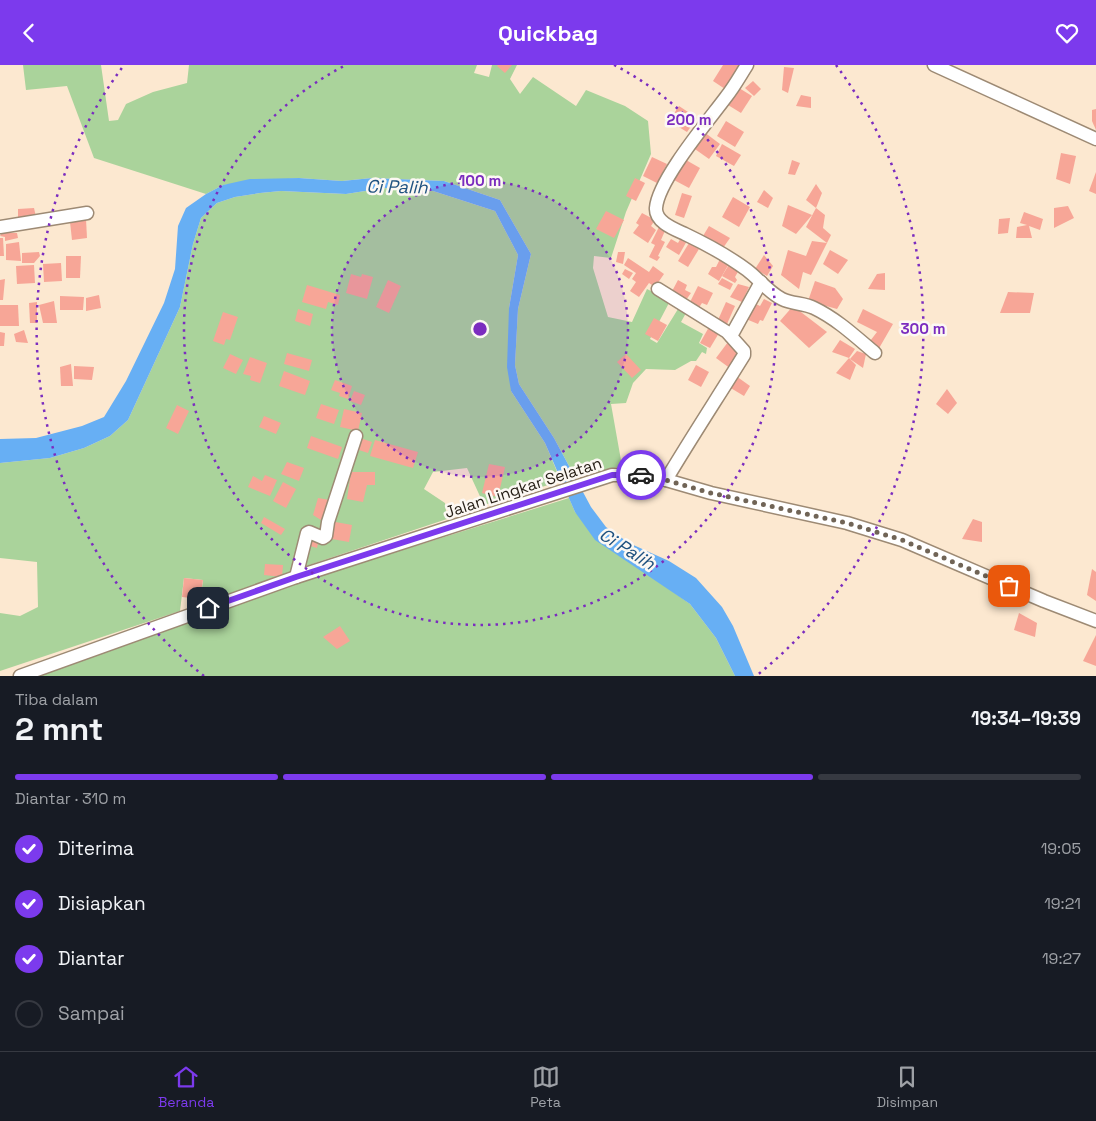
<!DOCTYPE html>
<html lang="id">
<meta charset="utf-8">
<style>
:root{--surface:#171b24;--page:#242831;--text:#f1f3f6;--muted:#9ea1a6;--line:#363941;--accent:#7c3aed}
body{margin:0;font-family:"Space Grotesk",sans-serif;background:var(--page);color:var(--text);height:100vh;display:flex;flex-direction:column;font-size:19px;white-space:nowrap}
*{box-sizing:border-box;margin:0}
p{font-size:16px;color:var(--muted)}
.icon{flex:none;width:28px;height:28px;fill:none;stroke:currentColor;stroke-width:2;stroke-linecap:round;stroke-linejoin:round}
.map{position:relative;height:611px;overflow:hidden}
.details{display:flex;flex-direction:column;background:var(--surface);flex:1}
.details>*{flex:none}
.pin{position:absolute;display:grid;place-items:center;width:42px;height:42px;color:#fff;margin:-21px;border-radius:10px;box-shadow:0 2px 8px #0006}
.courier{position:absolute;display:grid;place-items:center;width:50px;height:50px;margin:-25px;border:4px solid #7c3aed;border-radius:50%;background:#fff;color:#222;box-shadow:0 1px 6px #0007}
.head em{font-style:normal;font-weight:600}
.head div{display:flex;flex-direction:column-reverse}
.head{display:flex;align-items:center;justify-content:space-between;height:85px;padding:0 15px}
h1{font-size:32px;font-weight:600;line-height:38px}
.bar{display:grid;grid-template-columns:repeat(4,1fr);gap:8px 5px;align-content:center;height:60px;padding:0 15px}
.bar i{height:6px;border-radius:4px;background:var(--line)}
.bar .active{background:var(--accent)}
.bar p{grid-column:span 4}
ol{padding:0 15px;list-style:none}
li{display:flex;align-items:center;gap:15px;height:55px}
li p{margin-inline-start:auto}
li .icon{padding:5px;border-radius:50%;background:var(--accent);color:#fff;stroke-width:4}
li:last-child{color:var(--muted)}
li i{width:28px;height:28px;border:2px solid var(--line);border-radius:50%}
header{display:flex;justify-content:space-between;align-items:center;height:65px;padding:0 15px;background:var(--accent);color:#fff;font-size:22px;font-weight:600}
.menu{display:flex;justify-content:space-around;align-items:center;height:70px;border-top:1px solid var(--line);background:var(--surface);font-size:14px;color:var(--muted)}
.menu a{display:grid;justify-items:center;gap:2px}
.menu .active{color:var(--accent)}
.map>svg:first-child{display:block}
.green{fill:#aad39b}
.water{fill:#67aff4}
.building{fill:#f7a697}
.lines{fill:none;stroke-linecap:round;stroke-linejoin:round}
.minor-casing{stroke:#9d8a74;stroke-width:15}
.minor{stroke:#fff;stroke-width:12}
.done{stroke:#706456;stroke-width:5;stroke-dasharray:0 9}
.route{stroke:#7c3aed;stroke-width:6}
.ring{fill:none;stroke:#7b2cbf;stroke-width:2.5;stroke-dasharray:2.5 5}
.labels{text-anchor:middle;stroke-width:5;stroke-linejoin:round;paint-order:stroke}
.street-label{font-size:16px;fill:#241d14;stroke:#fcf8f3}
.water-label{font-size:18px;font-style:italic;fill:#205280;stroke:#fcf8f3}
.centre{fill:#7b2cbf;stroke:#fcf8f3;stroke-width:2.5}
.ring-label{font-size:15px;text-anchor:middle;font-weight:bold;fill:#7b2cbf;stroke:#fcf8f3;stroke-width:5;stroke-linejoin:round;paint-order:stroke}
</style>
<header><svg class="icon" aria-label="back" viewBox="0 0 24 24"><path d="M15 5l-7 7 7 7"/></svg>Quickbag<svg class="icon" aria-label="heart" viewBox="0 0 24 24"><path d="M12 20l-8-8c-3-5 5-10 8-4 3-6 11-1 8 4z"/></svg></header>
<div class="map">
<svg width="1096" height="611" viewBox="0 0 1096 611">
<rect width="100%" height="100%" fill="#fce8d0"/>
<g class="green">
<polygon points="23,0 101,0 109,56 118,55 126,39 153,27 187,18 189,0 477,0 474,8 489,12 492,0 517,0 510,14 520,29 533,12 576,41 586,25 625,41 648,56 651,89 626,147 611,193 594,191 593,203 608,252 632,257 647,224 670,236 650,274 657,278 678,244 686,248 681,257 703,269 699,278 707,283 706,289 702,287 696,296 691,296 675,305 646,304 633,318 626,338 611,339 622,401 575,412 554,373 519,319 515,300 518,244 531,189 500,135 444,116 372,113 342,116 299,113 223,120 206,129 94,93 67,21 26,25"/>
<polygon points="384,123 433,126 495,146 518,190 509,243 511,326 545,378 561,416 484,440 467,403 433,407 424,424 445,438 447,454 303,502 200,540 203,515 184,513 180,546 0,606 0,548 20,551 38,542 37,497 0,493 0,398 50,393 84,383 110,371 128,355 180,242 193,179 201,153 217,138 235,132 260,128 281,126 346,129"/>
<polygon points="569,433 575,447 644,506 690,539 716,573 735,611 35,611 287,521"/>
</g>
<polygon class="water" points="299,113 342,116 372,113 444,116 500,135 531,189 518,244 515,300 519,319 554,373 591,442 606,462 629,478 669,496 696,513 722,542 733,561 754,611 735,611 716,573 690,539 595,475 575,447 545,378 511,326 507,302 509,243 518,190 495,146 433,126 384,123 346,129 281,126 260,128 235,132 217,138 201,153 193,179 180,242 128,355 110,371 84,383 50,393 0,398 0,374 36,373 82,361 104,352 126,316 164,238 175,204 178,161 186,143 206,129 223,120 250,114"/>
<g class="building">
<polygon points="498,0 512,0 505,8 497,1"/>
<polygon points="723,0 740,0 725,24 713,16"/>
<polygon points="784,2 794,3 788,28 782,25"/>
<polygon points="753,16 761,24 754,31 745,23"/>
<polygon points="739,23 752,31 741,48 728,40"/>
<polygon points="801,30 811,32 811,43 796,41"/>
<polygon points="679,41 697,53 687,67 669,56"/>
<polygon points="1096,44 1096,65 1092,56 1092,45"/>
<polygon points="726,56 744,67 735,82 717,71"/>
<polygon points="704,67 720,79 709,94 692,82"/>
<polygon points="722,79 741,90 734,101 716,91"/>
<polygon points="1061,88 1076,91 1070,119 1056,114"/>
<polygon points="652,92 667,99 657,118 643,111"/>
<polygon points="686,95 700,103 689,123 674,115"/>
<polygon points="792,95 800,98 795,110 788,109"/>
<polygon points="1096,107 1096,129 1089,126"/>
<polygon points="635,113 645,118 636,136 626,131"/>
<polygon points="816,119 822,128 816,143 806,135"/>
<polygon points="764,125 773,133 768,143 757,137"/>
<polygon points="682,128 692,131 684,153 675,150"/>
<polygon points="733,132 750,142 739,162 722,152"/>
<polygon points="788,140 812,150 796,169 782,161"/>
<polygon points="1068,141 1074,153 1054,163 1054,143"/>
<polygon points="34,143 36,152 18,154 18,144"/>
<polygon points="816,143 825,150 823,163 831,170 811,210 803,207 799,224 781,210 788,185 806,191 812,176 827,178 806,162"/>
<polygon points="606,146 624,155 614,173 596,164"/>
<polygon points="1024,147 1043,154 1040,165 1029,161 1032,173 1016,173 1017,162 1027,160 1020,158"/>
<polygon points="642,148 655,155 651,161 656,165 648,178 633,168 639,160 636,158"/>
<polygon points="1010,153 1008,168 998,169 999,154"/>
<polygon points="86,154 87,173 72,175 70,157"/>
<polygon points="658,157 667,161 661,175 665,177 658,191 660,192 657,196 649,192 655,180 651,178 659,162 656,161"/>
<polygon points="709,161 730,173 723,183 703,171"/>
<polygon points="2,168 17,168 18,173 5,176 5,172 0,171"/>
<polygon points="682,171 688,174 679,190 666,182 671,174 678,178"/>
<polygon points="0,173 3,173 4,191 0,191"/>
<polygon points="19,177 21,196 6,195 6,179"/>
<polygon points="689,178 699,184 688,202 678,196"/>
<polygon points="830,185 848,195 838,209 823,199"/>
<polygon points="39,187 40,191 34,198 22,198 22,188"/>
<polygon points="618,187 625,187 623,199 616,197"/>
<polygon points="764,190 773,201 767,211 755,204"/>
<polygon points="66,191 81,191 80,213 66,213"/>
<polygon points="721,192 730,197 719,216 708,209 712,202 716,202"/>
<polygon points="628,193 649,207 653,201 664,209 655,222 649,218 639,232 630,226 636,217 632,214 636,208 624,200"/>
<polygon points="61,198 62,216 44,217 43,199"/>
<polygon points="730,198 740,203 735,212 737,215 735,218 722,211"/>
<polygon points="34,200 35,218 17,219 16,201"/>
<polygon points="625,204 633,208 629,214 622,209"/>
<polygon points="885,208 885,225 868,224 877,209"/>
<polygon points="351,209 361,212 362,209 373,212 367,234 346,228"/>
<polygon points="722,213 733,219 730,225 718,219"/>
<polygon points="5,214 3,235 0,235 0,215"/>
<polygon points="388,215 401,221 389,248 376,242"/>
<polygon points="678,215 687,220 685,225 691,228 686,235 670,230"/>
<polygon points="815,216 835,223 843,234 837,244 808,236"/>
<polygon points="738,219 749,222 742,237 730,232"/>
<polygon points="307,220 340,230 338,240 328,237 326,244 302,237"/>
<polygon points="698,221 713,228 707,240 702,238 698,244 689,239"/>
<polygon points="1008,227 1034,228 1030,248 1000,248"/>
<polygon points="99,230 101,243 86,246 86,233"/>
<polygon points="60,231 84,232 83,245 60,245"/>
<polygon points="764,234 772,238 763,256 760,255 758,259 746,254 754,238 760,241"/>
<polygon points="54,236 57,258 43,258 39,240"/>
<polygon points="37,237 37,258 30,258 29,238"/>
<polygon points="726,237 735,241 727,259 718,255"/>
<polygon points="0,240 18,240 19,261 0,261"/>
<polygon points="793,241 827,267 809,283 780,256"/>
<polygon points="298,244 313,249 310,261 295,256"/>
<polygon points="863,244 893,259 878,285 867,280 877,267 857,257"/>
<polygon points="223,247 238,252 230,275 226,274 224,280 213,276"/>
<polygon points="654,253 667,260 658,276 645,269"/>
<polygon points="709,262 719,268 710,283 700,278"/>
<polygon points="24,265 28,278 16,277 14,269"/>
<polygon points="0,267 5,268 4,281 0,281"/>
<polygon points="840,275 855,284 849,293 832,287"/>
<polygon points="728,277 743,288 731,304 716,293"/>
<polygon points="857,286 866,289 863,303 850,294"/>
<polygon points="287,288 312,295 309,306 284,299"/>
<polygon points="230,289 243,295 236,309 223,303"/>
<polygon points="626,289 641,305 632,313 617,297"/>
<polygon points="250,292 267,298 260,318 250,315 251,311 243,309"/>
<polygon points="849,293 856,300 850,315 836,308"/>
<polygon points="71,299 73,321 61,321 60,302"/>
<polygon points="696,300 709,307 701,322 688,315"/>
<polygon points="74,301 94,302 92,315 74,314"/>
<polygon points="284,306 310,316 305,330 279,321"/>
<polygon points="736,311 750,321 744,331 729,322"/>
<polygon points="335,315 352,321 348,334 339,331 340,328 331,325"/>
<polygon points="947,324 957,338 948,349 936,339"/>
<polygon points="354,326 365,330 361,340 350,336"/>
<polygon points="321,339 339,345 334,359 316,353"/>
<polygon points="177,340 189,346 178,369 166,363"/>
<polygon points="344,344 362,348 358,366 340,362"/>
<polygon points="264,351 281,358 276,369 259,362"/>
<polygon points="311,371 342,382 338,394 307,383"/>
<polygon points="360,373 372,377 368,388 356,384"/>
<polygon points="375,375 418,387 413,403 370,391"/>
<polygon points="287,397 304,403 299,416 281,409"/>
<polygon points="489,399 505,402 498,432 482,428"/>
<polygon points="351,407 375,407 375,420 367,420 363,437 347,434"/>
<polygon points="265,410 277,415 270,431 248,422 253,411 262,416"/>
<polygon points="283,417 296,424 286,443 273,436"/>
<polygon points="318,433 330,435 321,455 313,450"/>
<polygon points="264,452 285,464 281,470 261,458"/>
<polygon points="973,454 982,457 982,477 962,474"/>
<polygon points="330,456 352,460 349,477 326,473"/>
<polygon points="309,472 319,474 317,483 307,480"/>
<polygon points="265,499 283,500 282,512 264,510"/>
<polygon points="1092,504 1096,507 1096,536 1087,530"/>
<polygon points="184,513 203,515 200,534 182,532"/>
<polygon points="1019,548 1037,558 1035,572 1014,565"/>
<polygon points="340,561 350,576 337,584 323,572"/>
<polygon points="1096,570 1096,601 1083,596"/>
</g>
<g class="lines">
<defs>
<g id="minor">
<path d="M747,0C740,11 734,22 726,32C709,55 658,115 656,143C655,157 674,164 685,169C706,179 728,191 747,205C759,214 768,227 782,234C792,239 804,238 814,243C837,254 856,272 875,288"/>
<polyline points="934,0 1096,74"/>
<polyline points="0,162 87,148"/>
<path d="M658,224L727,267L744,286V290C718,332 691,373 666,415"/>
<polyline points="731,271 761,217"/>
<polyline points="296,512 307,468 309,467 323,473 326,471 328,457 356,371"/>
<polyline points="20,611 296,512 612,410 642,410 666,415 711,428 847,458 902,475 1044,536 1096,556"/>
</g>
</defs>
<use href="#minor" class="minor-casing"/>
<use href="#minor" class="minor"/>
</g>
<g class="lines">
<polyline class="done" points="641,410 666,415 711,428 847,458 902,475 1009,521"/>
<polyline class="route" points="208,543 296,512 612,410 641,410"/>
</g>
<circle cx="480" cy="264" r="148" fill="#7b2cbf" fill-opacity=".12"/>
<g class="ring">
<circle cx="480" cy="264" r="148"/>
<path d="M614 0A296 296 0 1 1 346 0"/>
<path d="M204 611A443 443 0 0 1 124 0M836 0A443 443 0 0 1 756 611"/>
</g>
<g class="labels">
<g class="street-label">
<text transform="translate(523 422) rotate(-18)" y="6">Jalan Lingkar Selatan</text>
</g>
<g class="water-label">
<text transform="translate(397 122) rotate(1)" y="6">Ci Palih</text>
<text transform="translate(627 484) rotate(32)" y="6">Ci Palih</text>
</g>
</g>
<circle cx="480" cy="264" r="8" class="centre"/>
<g class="ring-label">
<text x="689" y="60">200 m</text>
<text x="480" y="121">100 m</text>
<text x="923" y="269">300 m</text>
</g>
</svg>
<div class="pin" style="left:1009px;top:521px;background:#ea580c"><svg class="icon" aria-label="bag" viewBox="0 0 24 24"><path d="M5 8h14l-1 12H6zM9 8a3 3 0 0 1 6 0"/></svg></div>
<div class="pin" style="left:208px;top:543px;background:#1f2937"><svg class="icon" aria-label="home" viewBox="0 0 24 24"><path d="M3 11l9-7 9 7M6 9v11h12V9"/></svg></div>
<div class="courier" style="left:641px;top:410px"><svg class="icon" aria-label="car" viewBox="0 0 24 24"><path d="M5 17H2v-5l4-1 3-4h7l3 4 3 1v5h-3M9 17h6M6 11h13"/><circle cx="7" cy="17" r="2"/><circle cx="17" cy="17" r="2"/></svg></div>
</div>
<section class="details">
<div class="head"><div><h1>2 mnt</h1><p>Tiba dalam</p></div><em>19:34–19:39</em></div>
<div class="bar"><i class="active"></i><i class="active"></i><i class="active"></i><i></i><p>Diantar · 310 m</p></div>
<ol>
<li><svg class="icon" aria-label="check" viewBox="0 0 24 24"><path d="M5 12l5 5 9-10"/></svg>Diterima<p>19:05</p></li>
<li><svg class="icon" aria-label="check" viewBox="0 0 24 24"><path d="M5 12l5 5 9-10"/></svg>Disiapkan<p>19:21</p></li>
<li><svg class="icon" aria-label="check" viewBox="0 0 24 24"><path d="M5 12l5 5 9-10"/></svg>Diantar<p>19:27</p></li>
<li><i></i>Sampai</li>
</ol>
</section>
<nav class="menu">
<a class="active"><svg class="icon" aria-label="home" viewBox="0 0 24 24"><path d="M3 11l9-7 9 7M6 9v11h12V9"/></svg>Beranda</a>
<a><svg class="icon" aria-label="map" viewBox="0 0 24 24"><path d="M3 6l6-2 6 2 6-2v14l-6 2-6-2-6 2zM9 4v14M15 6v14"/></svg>Peta</a>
<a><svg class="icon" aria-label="saved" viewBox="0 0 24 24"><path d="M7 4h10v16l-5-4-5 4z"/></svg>Disimpan</a>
</nav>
